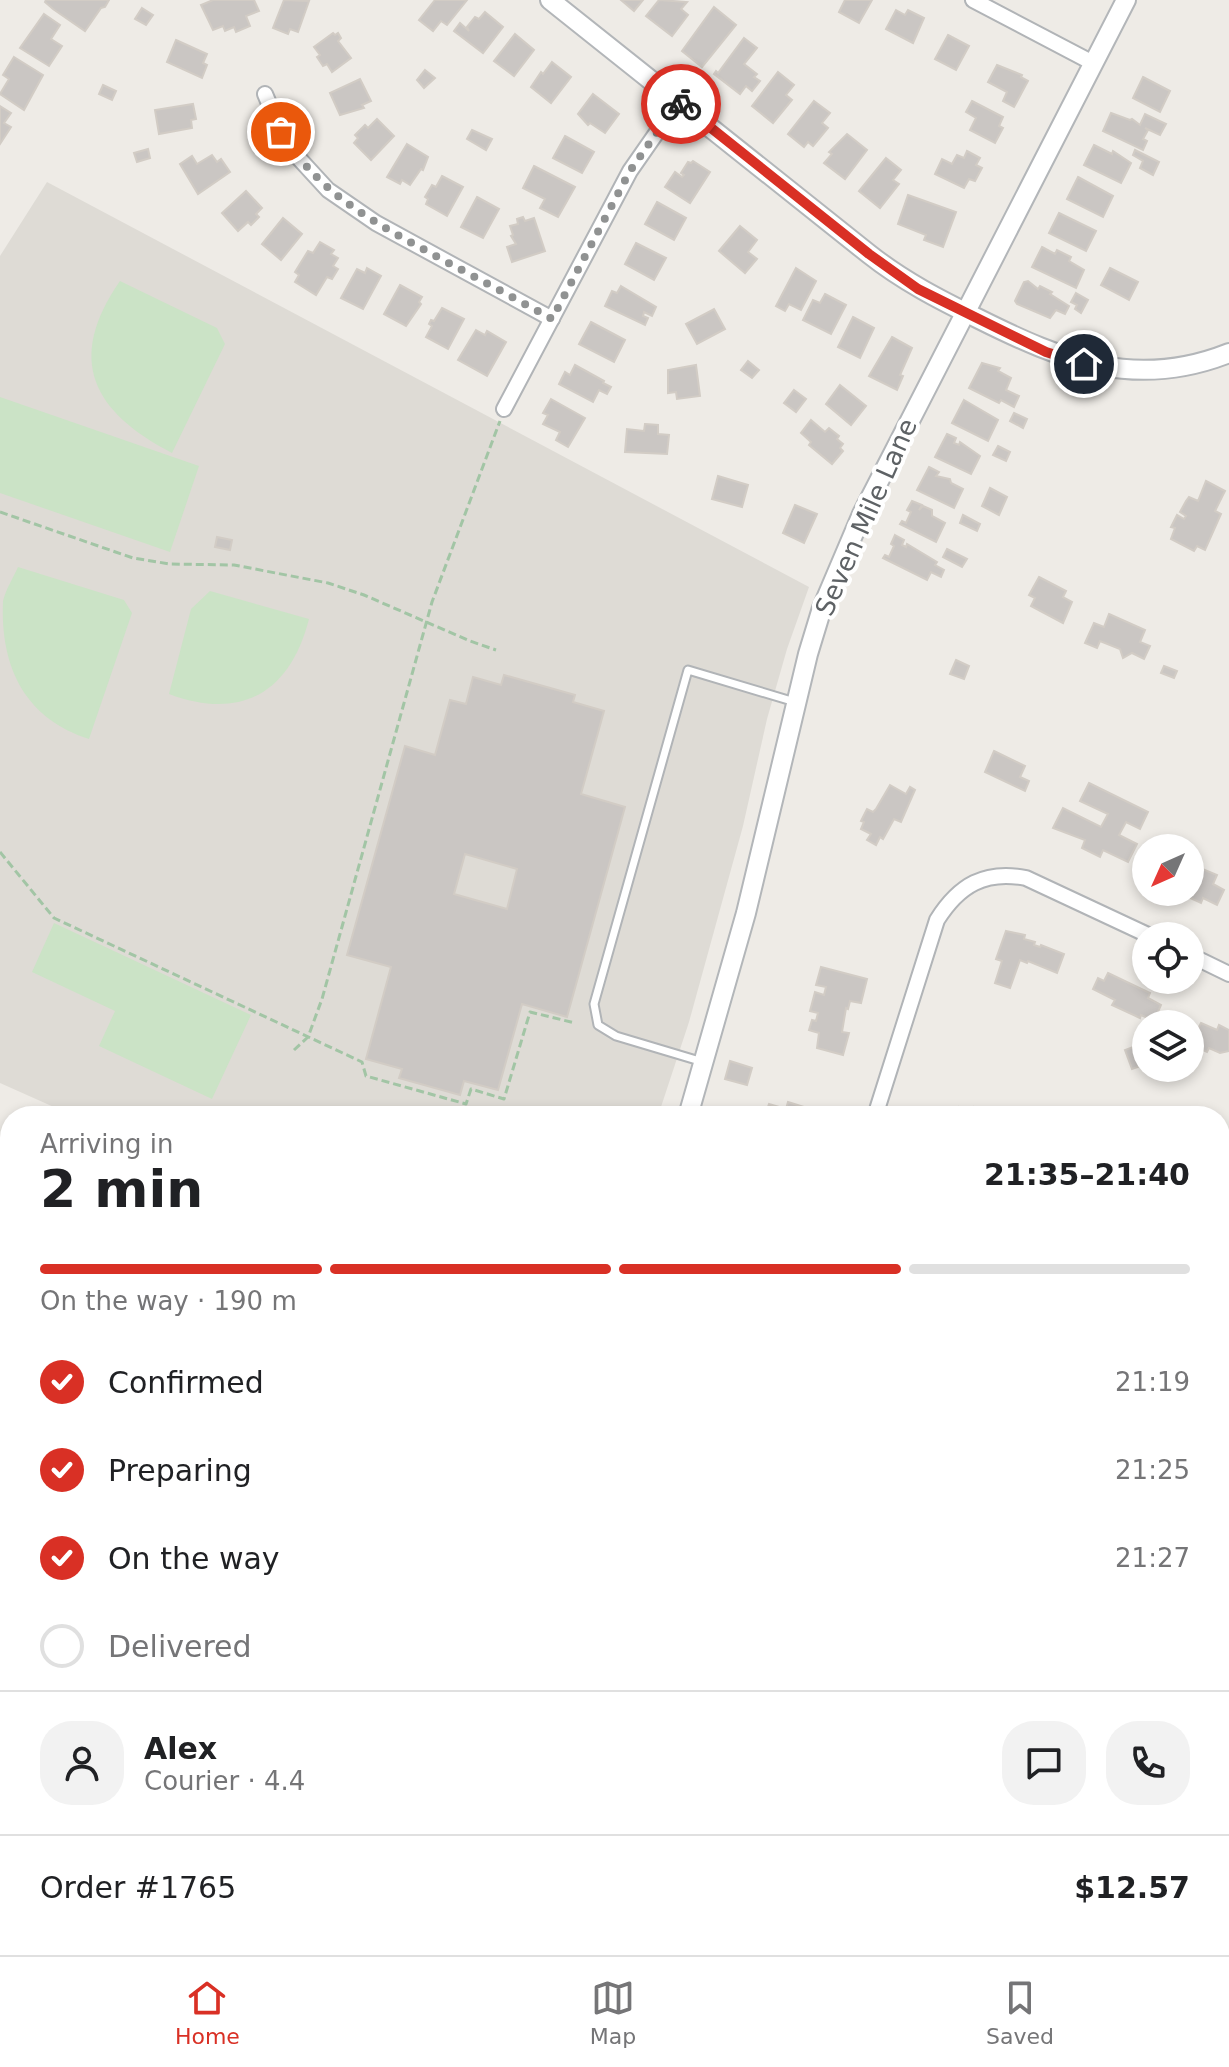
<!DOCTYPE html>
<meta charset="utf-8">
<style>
:root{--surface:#fff;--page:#f2f2f2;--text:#202124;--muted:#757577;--line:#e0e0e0;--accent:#d93025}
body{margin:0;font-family:"DejaVu Sans",sans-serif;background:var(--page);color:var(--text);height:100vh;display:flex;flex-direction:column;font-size:30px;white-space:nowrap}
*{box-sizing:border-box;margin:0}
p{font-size:26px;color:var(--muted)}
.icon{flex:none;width:44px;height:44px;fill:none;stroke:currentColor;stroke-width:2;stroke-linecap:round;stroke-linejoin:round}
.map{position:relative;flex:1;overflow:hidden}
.details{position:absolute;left:0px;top:1106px;width:1230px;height:850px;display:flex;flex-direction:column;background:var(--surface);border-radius:32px 32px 0 0;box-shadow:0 4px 12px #0003}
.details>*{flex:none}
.needle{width:52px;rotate:225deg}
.buttons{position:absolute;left:1132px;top:834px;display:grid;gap:16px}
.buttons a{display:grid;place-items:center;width:72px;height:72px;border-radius:50%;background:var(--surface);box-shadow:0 4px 12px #0003;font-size:40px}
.pin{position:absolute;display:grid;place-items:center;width:68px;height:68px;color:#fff;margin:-34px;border:4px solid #fff;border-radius:50%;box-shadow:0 2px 8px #0007}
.courier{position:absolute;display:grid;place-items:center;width:80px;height:80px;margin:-40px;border:6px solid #d93025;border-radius:50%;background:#fff;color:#222;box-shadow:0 2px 10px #0007}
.summary em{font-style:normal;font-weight:700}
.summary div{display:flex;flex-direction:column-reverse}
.summary{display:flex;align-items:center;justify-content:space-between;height:136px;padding:0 40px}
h1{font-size:52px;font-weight:700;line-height:60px}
.bar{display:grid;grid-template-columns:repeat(4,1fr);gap:12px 8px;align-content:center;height:96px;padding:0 40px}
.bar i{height:10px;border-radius:6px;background:var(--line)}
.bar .current{background:var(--accent)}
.bar p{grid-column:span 4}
.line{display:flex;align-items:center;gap:20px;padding:0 40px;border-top:2px solid var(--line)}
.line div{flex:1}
.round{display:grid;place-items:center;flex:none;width:84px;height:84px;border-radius:32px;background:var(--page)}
ol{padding:0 40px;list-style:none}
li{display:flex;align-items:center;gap:24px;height:88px}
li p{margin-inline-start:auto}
li .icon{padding:8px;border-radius:50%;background:var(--accent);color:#fff;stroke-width:4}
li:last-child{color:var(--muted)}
li i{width:44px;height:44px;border:4px solid var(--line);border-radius:50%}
.menu{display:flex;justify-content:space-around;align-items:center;height:112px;border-top:2px solid var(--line);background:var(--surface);font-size:22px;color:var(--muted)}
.menu a{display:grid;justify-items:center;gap:4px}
.menu .current{color:var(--accent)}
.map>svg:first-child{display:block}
.education{fill:#dedbd5}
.green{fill:#cbe3c6}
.building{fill:#cac6c3;stroke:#d2ccc5;stroke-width:2;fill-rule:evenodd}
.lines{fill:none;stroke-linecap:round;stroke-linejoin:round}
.lane-casing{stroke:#b1b4b7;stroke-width:11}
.street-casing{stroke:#b1b4b7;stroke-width:18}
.secondary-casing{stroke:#b3b6b9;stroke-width:22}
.path{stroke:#a2c5a5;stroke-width:3;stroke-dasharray:8 4;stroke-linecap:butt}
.lane{stroke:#fff;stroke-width:7}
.street{stroke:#fff;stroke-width:14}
.secondary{stroke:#fff;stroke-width:18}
.done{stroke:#909292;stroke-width:8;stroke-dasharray:0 14.4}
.route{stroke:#d93025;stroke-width:10}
.labels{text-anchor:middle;stroke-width:8;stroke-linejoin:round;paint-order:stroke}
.street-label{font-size:26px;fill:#5e6265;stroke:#fff}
</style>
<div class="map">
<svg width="1229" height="1955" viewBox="0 0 1229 1955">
<rect width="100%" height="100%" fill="#eeebe6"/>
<polygon class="education" points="47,182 809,587 787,649 767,719 743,826 689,1022 658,1116 74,1116 0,1083 0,256"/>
<g class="green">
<path d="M120,281L217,328L225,344L172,453C93,412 65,360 120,281Z"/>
<polygon points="0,397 199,466 170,552 0,493"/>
<path d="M18,567L124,600L132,613L89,739C27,719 0,670 3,601C6,589 13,578 18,567Z"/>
<path d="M210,591L309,619C290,693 241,721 169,694L191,609Z"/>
<polygon points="54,923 251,1015 212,1099 99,1046 115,1011 32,972"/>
<polygon points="0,1490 10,1493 10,1634 0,1623"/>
<polygon points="10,1876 10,1934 0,1955 0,1894"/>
</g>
<g class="building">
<polygon points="46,0 109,0 105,7 101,8 85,31 53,9 45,2"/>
<polygon points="213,0 254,0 259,11 246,16 250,26 236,32 234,27 225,31 223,26 213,30 201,5"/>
<polygon points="284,0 309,1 298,32 290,29 288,34 273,28"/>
<polygon points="435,0 467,0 447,25 441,21 433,31 419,20"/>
<polygon points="621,0 643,0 634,11"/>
<polygon points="659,0 687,2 681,9 688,15 672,36 646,16"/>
<polygon points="845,0 872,0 859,23 839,12"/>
<polygon points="714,7 736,25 702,67 682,51"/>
<polygon points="142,8 153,15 146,25 135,19"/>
<polygon points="896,10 905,15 908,10 924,18 913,43 886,29"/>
<polygon points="485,12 503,27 483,53 454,31 460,23 469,31 467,27 475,17 479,19"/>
<polygon points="44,14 60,25 51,39 62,46 49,66 20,48"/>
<polygon points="333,33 335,35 338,33 341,38 338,41 351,58 332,72 327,64 323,66 317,57 320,55 314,47"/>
<polygon points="515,34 534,50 514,76 494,61"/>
<polygon points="948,35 969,46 956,70 935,59"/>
<polygon points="744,38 757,48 744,64 757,74 754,77 760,81 752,91 746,86 740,94 714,74 716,71 718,73"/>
<polygon points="176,40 207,54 203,63 207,65 202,78 167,62"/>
<polygon points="14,57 43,75 24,110 0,94 9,79 3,75"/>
<polygon points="552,62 571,77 551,103 531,87 541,72 543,74"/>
<polygon points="997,65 1022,75 1021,77 1028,81 1014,107 1003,101 1007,92 988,82"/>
<polygon points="425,70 435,78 424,88 417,80"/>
<polygon points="778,72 794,85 786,95 792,100 773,123 752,106"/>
<polygon points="1143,77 1170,91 1160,112 1133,98"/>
<polygon points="360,79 371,101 362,105 364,108 340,115 330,93"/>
<polygon points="103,85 116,91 112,100 99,94"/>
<polygon points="593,94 619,114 605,133 590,123 588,125 578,114"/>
<polygon points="814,101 830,113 822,123 828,128 813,146 808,142 804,147 788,134"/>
<polygon points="972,101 1003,117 999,126 1003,128 995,143 970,130 976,118 966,112"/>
<polygon points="193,104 196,119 191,120 192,128 159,134 155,110"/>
<polygon points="0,106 11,113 4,123 11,127 0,144"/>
<polygon points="1111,113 1130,120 1132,119 1140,125 1145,114 1166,124 1160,135 1145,128 1148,130 1143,139 1147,141 1143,150 1103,131"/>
<polygon points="377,119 394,136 371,160 354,143 358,138 355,135 365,125 368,128"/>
<polygon points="472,130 492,139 486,150 467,139"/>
<polygon points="847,134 867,150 845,179 824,163 832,154 829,152"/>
<polygon points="565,136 594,152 582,173 553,158"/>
<polygon points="407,144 428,157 423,170 421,169 410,185 402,180 400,184 387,177"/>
<polygon points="1094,145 1112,154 1113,151 1131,163 1121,183 1084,165"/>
<polygon points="148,149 150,158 137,162 134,153"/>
<polygon points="1135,150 1159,162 1153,175 1140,168 1143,161 1133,155"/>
<polygon points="967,151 980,158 976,165 982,168 975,181 969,179 964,188 935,174 942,159 952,164 957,155 964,158"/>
<polygon points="212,155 217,162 221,159 230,172 198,194 180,164 192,156 197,164"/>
<polygon points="886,158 901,170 893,180 899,184 880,208 859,191"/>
<polygon points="693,161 710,172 690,203 665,187 675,172 682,177 684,175 681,173 688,162 691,163"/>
<polygon points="534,166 575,187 558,217 540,208 545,199 523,188"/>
<polygon points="442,176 463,187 447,216 426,204 428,199 425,197 432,185 436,187"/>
<polygon points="1078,177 1113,196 1103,217 1067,199"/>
<polygon points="246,191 262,208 256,214 259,217 251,225 248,222 238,231 222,213"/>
<polygon points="908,195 956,212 943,247 924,240 926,235 898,224"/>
<polygon points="477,197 499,209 483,238 461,227"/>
<polygon points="657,202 686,218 674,240 645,224"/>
<polygon points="1059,213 1096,231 1086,251 1049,233"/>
<polygon points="523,217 525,221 534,218 545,251 512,262 507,247 516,244 511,236 513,235 510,226 518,224 517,219"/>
<polygon points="283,218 302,234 281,260 262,244"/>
<polygon points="740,226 757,240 748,252 757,259 745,273 719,251"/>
<polygon points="320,242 334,250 331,254 338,258 333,266 338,269 332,279 327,277 316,295 295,282 299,275 295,272 308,251 313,253"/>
<polygon points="636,243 666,258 654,280 625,264"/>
<polygon points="1042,247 1055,254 1057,250 1071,257 1069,261 1084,270 1076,288 1032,267"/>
<polygon points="367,268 381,276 363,309 341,298 357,269 365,273"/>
<polygon points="796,268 816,281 801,310 789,304 785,311 776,306"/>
<polygon points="1110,268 1138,282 1129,300 1101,285"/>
<polygon points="1028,281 1038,289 1040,286 1052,292 1050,294 1069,306 1065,314 1056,310 1050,318 1017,304 1015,301 1024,282"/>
<polygon points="400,285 422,297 419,302 421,304 406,326 384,314"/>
<polygon points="621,286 656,307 652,316 644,312 643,316 648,318 645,325 605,306 612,291 617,293"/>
<polygon points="1076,293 1088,300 1081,313 1075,309 1077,305 1071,302"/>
<polygon points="825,294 846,305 831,334 803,320 813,300 820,303"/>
<polygon points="442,308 464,319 448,349 426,337 432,326 429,324 431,320 434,321"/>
<polygon points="714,309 725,329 697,344 686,324"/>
<polygon points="853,317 874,328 860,358 838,347"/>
<polygon points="591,322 625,340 614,362 579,344"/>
<polygon points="476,330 485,335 487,331 506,342 487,376 458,360"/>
<polygon points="892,337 912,348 900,375 903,376 897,390 869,376"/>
<polygon points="748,361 759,370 752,378 741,370"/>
<polygon points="982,363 1000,368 998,371 1011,378 1006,390 1019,396 1014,407 1001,400 999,403 969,388"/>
<polygon points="575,365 604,381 603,383 611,387 607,394 599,390 593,402 559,384 565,372 570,375"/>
<polygon points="696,365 700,396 677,399 676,392 668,393 668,370"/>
<polygon points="840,385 866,406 851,425 826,404"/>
<polygon points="794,390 806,399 796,412 784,403"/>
<polygon points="551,399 585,418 568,447 556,440 560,432 543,424 548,415 543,413"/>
<polygon points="964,400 998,420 988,441 952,423"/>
<polygon points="1014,413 1027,419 1023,428 1010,421"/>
<polygon points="811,420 825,432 829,428 839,436 837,439 843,444 840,448 843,451 832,464 809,445 811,442 801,433"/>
<polygon points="645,424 658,425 658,434 669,435 667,454 625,452 627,429 644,431"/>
<polygon points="947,434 956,438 954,443 959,445 960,442 980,456 971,474 935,457"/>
<polygon points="998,446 1010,452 1006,461 993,455"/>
<polygon points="929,467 939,472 936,476 950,479 951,483 963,489 954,508 917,490"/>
<polygon points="718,476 748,485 742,507 712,499"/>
<polygon points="1206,481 1225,491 1215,511 1221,514 1205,550 1197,546 1194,551 1171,539 1175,528 1171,527 1177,515 1184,519 1186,516 1180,512 1186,501 1189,497 1198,501"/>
<polygon points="990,488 1007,497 999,515 982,506"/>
<polygon points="912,501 922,505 919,510 923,506 932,510 932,516 945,523 936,542 900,524 902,521 906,523 911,512 907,510"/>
<polygon points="795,505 817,514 804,543 783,533"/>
<polygon points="963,515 980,524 977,531 960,523"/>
<polygon points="895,535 904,540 902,545 906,547 907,544 937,562 935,565 944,570 941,577 931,572 927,580 883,558 885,555 889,557 894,546 891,544"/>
<polygon points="217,537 232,540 230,550 215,547"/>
<polygon points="947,549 967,559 962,567 943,557"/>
<polygon points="1039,577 1066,591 1063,597 1072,602 1063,623 1031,606 1035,598 1029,595"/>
<polygon points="1109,614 1145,630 1140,642 1150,646 1144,659 1132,653 1123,658 1120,649 1100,641 1097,648 1085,643 1094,623 1104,627"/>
<polygon points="956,660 969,666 964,679 950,674"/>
<polygon points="1164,666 1177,671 1174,678 1161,673"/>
<path d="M504,675L575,695L573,702L604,711L581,794L625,807L567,1017L522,1004L498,1090L464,1081L460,1095L399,1078L402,1069L366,1059L391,967L347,955L405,746L435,755L450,700L466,704L473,677L501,685ZM465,854L517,869L507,909L454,894Z"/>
<polygon points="994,751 1025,766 1020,777 1029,781 1025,791 985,772"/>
<polygon points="1089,783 1148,812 1140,829 1126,822 1119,835 1137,844 1128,862 1103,850 1100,857 1082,848 1085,840 1053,828 1063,808 1101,827 1108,814 1080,801"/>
<polygon points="890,785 906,794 910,787 915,790 901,822 894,819 883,839 880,837 876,845 867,840 871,834 861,829 864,822 861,821 867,809 873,812 876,809"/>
<polygon points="1200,868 1217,875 1213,884 1224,890 1217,905 1203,898 1201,903 1186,896 1184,900 1169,893 1190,892 1190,877 1193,874 1197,876"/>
<polygon points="1006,931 1025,935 1024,939 1035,942 1034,945 1040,947 1041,945 1064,954 1057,973 1028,961 1027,963 1020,960 1010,988 995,983 1002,961 996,959"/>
<polygon points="821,967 867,979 861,1003 850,1001 848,1009 846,1008 842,1032 849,1033 843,1055 817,1048 819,1033 809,1030 812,1020 816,1021 818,1013 810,1011 815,992 824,995 826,987 816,985"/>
<polygon points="1108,973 1150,993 1148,998 1161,1005 1154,1021 1141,1015 1140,1018 1112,1005 1115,1000 1093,989 1098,978 1104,981"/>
<polygon points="1201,1023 1217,1030 1219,1025 1229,1030 1229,1051 1220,1053 1209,1048 1207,1052 1190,1044"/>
<polygon points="1141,1044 1146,1064 1132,1069 1125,1050"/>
<polygon points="730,1061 752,1068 747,1085 725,1079"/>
<polygon points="788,1102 807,1108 805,1116 765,1116 769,1104 786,1109"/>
<polygon points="959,1107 973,1111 974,1107 987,1111 986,1115 990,1116 956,1116"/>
<polygon points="0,1183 10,1188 10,1217 5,1225 0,1223"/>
<polygon points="0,1349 10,1354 9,1383 0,1378"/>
<polygon points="6,1671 10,1673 10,1724 0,1719 0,1677 3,1678"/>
<polygon points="1226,1826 1229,1827 1229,1857 1223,1856"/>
<polygon points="1227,1895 1229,1895 1229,1936 1226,1937 1223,1906 1228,1906"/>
<polygon points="309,1946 332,1946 329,1955 306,1955"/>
<polygon points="334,1946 374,1946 371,1955 361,1955"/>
<polygon points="732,1946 753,1946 745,1955"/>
<polygon points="944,1946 966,1946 978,1955 937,1955"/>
<polygon points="1089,1946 1114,1946 1116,1955 1089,1955"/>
</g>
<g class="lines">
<defs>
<polyline id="lane" points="703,1062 616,1036 598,1025 594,1004 688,670 795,702"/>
<g id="street">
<polyline points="973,0 1093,63"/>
<polyline points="265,94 281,132 294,153 328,190 376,223 552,319"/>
<polyline points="504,409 630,171 678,102"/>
<polyline points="1190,955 1229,974"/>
<path d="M875,1116L937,920C959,885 985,870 1026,878L1150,936"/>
<polyline points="0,1284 10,1290"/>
<polyline points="1220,1364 1229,1371"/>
<polyline points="1220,1700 1229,1687"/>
<polyline points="854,1946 861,1955"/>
<polyline points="1170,1946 1172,1955"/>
</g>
<g id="secondary">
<path d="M550,0L869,254C903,281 940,300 979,319C1063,361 1136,390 1229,353"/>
<polyline points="688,1116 746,913 808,654 822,608 862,514 1126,0"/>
<polyline points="448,1946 449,1955"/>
</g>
</defs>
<use href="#lane" class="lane-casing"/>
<use href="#street" class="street-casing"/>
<use href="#secondary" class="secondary-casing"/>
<g class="path">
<polyline points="0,512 133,558 170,564 234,565 328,583 364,595 470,641 496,650"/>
<polyline points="0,852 54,918 362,1062 366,1076 466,1104 471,1089 504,1099 530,1012 575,1023"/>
<polyline points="294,1050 308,1037 322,999 432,602 500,421"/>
</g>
<use href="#lane" class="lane"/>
<use href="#street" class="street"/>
<use href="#secondary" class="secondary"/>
</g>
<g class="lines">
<path class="done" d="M281,132C321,197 378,224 443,260C479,279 516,299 552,319L630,171L678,102L681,104"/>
<polyline class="route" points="681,104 869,254 918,289 1046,352 1084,364"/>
</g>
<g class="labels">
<g class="street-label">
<text transform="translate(866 517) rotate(-66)" y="9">Seven Mile Lane</text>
</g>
</g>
</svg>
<div class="buttons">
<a><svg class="needle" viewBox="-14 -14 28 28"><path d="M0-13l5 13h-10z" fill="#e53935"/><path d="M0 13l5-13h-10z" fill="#757577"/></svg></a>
<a><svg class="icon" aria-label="locate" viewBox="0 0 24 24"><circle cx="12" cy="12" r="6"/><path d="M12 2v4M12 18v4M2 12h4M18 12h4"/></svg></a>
<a><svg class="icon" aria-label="layers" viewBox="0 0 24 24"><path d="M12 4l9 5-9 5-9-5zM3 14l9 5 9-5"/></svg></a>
</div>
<div class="pin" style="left:281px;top:132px;background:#ea580c"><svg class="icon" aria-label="bag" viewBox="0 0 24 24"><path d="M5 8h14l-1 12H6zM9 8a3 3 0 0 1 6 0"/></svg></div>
<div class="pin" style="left:1084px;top:364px;background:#1f2937"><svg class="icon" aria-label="home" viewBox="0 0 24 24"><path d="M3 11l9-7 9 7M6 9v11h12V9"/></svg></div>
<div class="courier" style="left:681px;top:104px"><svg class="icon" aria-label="bike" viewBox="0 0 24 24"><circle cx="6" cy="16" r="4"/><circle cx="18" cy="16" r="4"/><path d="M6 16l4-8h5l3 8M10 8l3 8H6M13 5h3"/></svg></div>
<section class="details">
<div class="summary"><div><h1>2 min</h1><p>Arriving in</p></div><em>21:35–21:40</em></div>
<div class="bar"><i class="current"></i><i class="current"></i><i class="current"></i><i></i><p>On the way · 190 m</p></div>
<ol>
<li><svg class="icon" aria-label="check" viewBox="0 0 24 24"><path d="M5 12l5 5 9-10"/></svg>Confirmed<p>21:19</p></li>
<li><svg class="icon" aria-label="check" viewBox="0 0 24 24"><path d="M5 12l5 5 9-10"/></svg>Preparing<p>21:25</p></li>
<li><svg class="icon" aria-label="check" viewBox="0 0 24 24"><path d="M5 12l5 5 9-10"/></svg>On the way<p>21:27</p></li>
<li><i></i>Delivered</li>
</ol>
<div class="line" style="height:144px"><a class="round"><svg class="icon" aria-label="person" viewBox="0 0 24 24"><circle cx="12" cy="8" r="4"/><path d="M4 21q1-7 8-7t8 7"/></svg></a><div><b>Alex</b><p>Courier · 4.4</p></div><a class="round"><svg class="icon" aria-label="chat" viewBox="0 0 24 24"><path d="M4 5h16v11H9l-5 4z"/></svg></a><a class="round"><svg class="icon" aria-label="phone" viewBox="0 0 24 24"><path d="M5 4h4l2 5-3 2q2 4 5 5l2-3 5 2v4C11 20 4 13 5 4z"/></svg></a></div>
<div class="line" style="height:104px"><div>Order #1765</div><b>$12.57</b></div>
</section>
</div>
<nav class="menu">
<a class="current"><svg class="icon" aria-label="home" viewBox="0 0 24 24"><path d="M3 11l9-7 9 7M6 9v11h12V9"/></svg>Home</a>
<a><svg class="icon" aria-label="map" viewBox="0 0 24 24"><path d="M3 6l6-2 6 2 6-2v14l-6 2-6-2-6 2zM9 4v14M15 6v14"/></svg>Map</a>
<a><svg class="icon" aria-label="saved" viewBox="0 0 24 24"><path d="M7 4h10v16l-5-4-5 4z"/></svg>Saved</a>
</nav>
